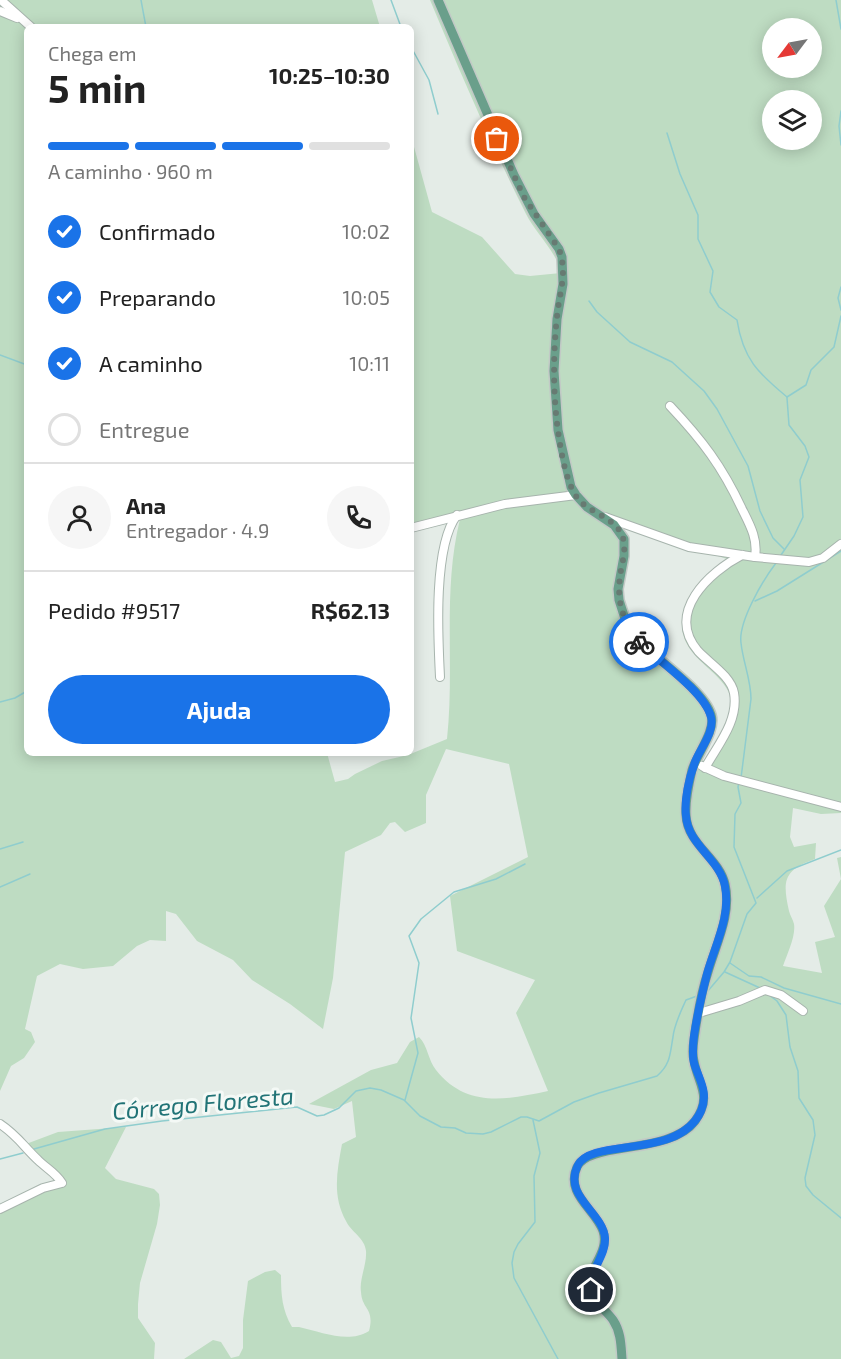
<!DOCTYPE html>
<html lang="pt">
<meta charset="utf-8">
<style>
:root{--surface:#fff;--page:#f6f6f6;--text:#222;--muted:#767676;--line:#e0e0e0;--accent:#1a73e8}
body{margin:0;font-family:"Exo 2",sans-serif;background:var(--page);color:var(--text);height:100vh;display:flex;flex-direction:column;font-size:22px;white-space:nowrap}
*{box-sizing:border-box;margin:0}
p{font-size:20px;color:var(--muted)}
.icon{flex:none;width:33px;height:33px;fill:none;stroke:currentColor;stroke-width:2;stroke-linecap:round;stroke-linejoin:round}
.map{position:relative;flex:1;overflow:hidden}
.drawer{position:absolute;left:24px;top:24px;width:390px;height:732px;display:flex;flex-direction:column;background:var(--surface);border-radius:9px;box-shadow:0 3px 15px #0003}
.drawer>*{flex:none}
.needle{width:39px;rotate:238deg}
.fabs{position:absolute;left:762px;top:18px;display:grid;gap:12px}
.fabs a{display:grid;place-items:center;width:60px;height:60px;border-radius:50%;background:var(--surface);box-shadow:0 3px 15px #0003;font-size:30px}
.pin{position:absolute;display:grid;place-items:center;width:51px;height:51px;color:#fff;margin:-26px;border:3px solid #fff;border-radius:50%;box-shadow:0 2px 6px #0007}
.courier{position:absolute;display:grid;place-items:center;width:60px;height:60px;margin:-30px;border:4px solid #1a73e8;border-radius:50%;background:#fff;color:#222;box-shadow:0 2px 8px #0007}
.summary em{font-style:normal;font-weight:700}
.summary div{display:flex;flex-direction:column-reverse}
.summary{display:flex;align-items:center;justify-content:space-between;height:102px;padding:0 24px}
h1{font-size:39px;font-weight:700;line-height:45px}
.bar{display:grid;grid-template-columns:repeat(4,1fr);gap:9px 6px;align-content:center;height:72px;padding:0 24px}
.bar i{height:8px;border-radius:4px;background:var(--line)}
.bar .active{background:var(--accent)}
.bar p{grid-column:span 4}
.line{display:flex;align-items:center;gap:15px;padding:0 24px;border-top:2px solid var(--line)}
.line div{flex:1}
.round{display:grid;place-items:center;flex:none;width:63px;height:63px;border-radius:32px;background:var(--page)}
ol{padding:0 24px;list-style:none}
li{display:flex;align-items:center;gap:18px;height:66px}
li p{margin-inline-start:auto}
li .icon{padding:6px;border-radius:50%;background:var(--accent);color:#fff;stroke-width:4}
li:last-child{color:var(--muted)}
li i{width:33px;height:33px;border:3px solid var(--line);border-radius:50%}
.primary-button{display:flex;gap:12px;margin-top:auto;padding:12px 24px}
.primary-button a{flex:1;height:69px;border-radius:36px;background:var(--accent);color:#fff;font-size:24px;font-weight:700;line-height:69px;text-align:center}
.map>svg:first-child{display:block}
.green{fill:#bedcc2;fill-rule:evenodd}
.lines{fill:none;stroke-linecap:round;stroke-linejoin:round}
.stream{stroke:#8fcdce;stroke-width:1.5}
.minor-casing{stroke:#a7b4ad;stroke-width:10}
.major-casing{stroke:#c2c9c6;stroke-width:12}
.minor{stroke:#fff;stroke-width:8}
.major{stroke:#6a9f8b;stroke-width:9}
.done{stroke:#677a72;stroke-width:6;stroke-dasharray:0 10.8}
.route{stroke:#1a73e8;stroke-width:8}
.labels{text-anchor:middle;stroke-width:6;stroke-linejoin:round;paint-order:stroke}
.water-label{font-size:24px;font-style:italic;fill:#217376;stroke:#f4f9f6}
</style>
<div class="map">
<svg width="841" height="1359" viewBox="0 0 841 1359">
<rect width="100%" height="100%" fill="#e4ece7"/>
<g class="green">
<path d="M0,0H372L380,27H27V753H189L191,756L196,753H327L335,782L348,779L355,774L382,761L408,755L447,739C455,665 442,592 460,519L440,525L415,530L411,536V136L432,212L482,237L515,274L530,276L561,273C558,254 535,232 526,214C491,144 460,72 430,0H841V813L821,814L793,808L790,837L794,847L816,843L815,859C784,870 782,880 789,911C790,915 793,920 794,924C796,936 787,954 783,966L822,973L815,942L835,937L824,906L841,879L837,858L841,857V1359H184L213,1340L221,1342L231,1358L239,1356L243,1348V1320L248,1281L265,1272L275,1270L281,1275C281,1295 282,1310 292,1327H299C322,1332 348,1344 369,1331C375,1308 362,1310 361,1292C359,1279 367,1265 366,1251C365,1238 351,1232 346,1221C332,1196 337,1171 342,1144L356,1137L352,1101L334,1109L309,1104L371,1070L397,1063L410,1042L419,1037C428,1046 428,1060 436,1070C466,1108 506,1100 548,1091L516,1013L535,980L457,951L450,896L528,857L509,764L446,749L426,795V823L405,832L395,822L390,823L381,835L345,852L333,978L323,1029L290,1004L252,980L233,960L197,941L176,914L166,911V941L150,940L137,946L113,966L83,969L60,964L37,976L25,1029L31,1032L35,1042L24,1058L11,1066L0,1091ZM772,28H812V68H772ZM772,100H812V140H772ZM618,523L727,559C717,572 685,602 683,617C674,667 748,672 729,722C724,736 714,750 707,763L701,759L715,732L716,720L682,677L631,629L619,595L627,541Z"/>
<polygon points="126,1127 105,1168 116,1179 154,1189 159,1194 160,1205 157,1224 140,1283 138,1304 138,1318 155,1343 154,1359 0,1359 0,1208 57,1182 33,1159 26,1144 58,1132"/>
</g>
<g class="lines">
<g class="stream">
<polyline points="141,0 146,27"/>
<polyline points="391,0 401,27"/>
<polyline points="836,0 841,29"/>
<polyline points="411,47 429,80 438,114"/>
<polyline points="841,111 839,126 841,145"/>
<path d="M667,133L680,174L698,215V239L713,271L710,292L719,307L737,320C743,359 758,373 787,397"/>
<polyline points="841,287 838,298 841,310"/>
<polyline points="589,301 597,312 630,342 672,362 704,391 717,409 748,466 760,511 773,538 784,549"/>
<polyline points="0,355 27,365"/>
<polyline points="787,397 806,385 811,370 834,347 841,316"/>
<polyline points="781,555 794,536 803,517 800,480 809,457 805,446 789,425 787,398"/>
<polyline points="755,601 777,591 841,551"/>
<polyline points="0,702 15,698 27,691"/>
<path d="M741,778L751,699C751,680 743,662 741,643C738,622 763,580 776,563"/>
<polyline points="0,849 23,842"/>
<polyline points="0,887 30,874"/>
<polyline points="757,898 787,871 841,850"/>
<polyline points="730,963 749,976 761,977 784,988 841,1004"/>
<polyline points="725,972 760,988"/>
<polyline points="707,992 724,972 730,962 747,914 756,903 734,847 735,814 741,803 738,787 739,782"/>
<polyline points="769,995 777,1001 786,1015 790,1047 798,1071 799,1098 813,1120 815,1135 805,1178 806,1186 813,1195 841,1218"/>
<polyline points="405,1100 418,1053 411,1018 419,963 409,936 421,919 454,892 496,879 525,864"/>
<polyline points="533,1120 540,1153 534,1176 535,1222 518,1244 514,1252 512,1263 514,1278 558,1359"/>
<path d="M34,1149L105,1129L162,1121L297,1107L317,1116L324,1115L339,1108L356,1091L370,1088L381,1090L404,1100L420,1116L441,1127L455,1128L466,1133L483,1134L491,1132L521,1117H527L539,1121L574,1102L599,1093L657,1076C671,1064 670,1053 673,1037C674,1025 681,1011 686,1000L697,996"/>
<polyline points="0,1159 23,1153"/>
</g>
<defs>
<g id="minor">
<polyline points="1,0 31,27"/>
<polyline points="0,11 17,18"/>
<path d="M670,406C702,440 722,466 742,509C750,525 758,539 755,557"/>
<polyline points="605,517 689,547 755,557 809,562 823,558 841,544"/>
<polyline points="411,528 505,504 576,495"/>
<path d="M440,677C438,637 433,546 457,515"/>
<polyline points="702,766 724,776 841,807"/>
<path d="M705,768C717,746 739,721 734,693C731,676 709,663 698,651C665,613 709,572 742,555"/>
<polyline points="699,1013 739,1001 765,990 781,995 803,1011"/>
<path d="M0,1124C18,1136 23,1146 38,1160C46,1168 56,1173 62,1183L43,1188L0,1209"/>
</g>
<path id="major" d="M438,0L514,175L534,214L559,249L562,257L563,284L557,319L554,371L558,430L571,487L576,495L587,507L614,525L624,539V556L618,589L619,600L626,622L639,642C658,660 704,691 711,715C716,730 697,754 692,770C689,783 685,801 686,815C687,844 719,858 725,884C732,914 716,944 708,972C701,993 697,1017 694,1039C693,1046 692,1054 694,1061C698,1085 713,1096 695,1121C670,1155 588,1141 577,1167C565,1194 595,1209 603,1231C610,1252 588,1267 590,1287C591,1300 606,1310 613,1320C621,1332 621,1345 622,1359"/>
</defs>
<use href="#minor" class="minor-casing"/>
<use href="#major" class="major-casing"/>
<use href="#minor" class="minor"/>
<use href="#major" class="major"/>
</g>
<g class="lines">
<path class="done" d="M497,139L524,197L559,249C568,274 559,293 557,317C553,354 553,394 558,431C561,451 566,485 579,500C592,514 618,519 623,538C626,549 623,560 621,570C616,599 621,619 639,642"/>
<path class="route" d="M591,1290C588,1271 606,1257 605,1238C603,1212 562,1196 578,1165C593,1137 679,1160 701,1111C709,1092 699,1080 694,1063C692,1055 693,1045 694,1036C697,1015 702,994 707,974C715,945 731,917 725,886C720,859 688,845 686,816C684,800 689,778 695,762C700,749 715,731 711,717C705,692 658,660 639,642"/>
</g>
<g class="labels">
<g class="water-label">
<text transform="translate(203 1104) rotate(-5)" y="8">Córrego Floresta</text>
</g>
</g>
</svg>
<div class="fabs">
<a><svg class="needle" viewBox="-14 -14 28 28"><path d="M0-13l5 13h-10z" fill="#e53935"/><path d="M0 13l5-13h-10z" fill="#767676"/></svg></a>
<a><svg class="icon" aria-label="layers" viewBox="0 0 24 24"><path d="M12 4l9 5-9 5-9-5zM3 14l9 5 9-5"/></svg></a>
</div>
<div class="pin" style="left:497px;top:139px;background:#ea580c"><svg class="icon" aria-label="bag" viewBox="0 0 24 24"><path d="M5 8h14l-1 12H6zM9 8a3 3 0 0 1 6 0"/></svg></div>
<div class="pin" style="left:591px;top:1290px;background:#1f2937"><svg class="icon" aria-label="home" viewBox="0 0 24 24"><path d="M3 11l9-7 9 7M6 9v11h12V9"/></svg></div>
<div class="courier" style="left:639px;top:642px"><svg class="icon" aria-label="bike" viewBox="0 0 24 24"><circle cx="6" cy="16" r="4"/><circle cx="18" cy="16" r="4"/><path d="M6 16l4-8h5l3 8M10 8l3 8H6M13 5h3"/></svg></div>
<section class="drawer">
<div class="summary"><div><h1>5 min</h1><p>Chega em</p></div><em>10:25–10:30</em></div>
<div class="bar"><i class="active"></i><i class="active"></i><i class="active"></i><i></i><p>A caminho · 960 m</p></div>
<ol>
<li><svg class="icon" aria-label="check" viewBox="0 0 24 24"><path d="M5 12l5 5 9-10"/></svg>Confirmado<p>10:02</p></li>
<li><svg class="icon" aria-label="check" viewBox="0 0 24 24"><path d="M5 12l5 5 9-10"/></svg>Preparando<p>10:05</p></li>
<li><svg class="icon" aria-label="check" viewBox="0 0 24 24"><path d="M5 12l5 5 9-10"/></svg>A caminho<p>10:11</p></li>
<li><i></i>Entregue</li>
</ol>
<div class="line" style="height:108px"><a class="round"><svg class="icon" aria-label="person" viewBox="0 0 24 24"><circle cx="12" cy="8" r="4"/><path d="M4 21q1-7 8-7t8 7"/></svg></a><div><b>Ana</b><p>Entregador · 4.9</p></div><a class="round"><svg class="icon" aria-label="phone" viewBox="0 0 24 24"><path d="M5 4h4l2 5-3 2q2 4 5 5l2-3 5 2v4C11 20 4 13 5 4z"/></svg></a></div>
<div class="line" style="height:78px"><div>Pedido #9517</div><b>R$62.13</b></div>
<div class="primary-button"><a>Ajuda</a></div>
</section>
</div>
